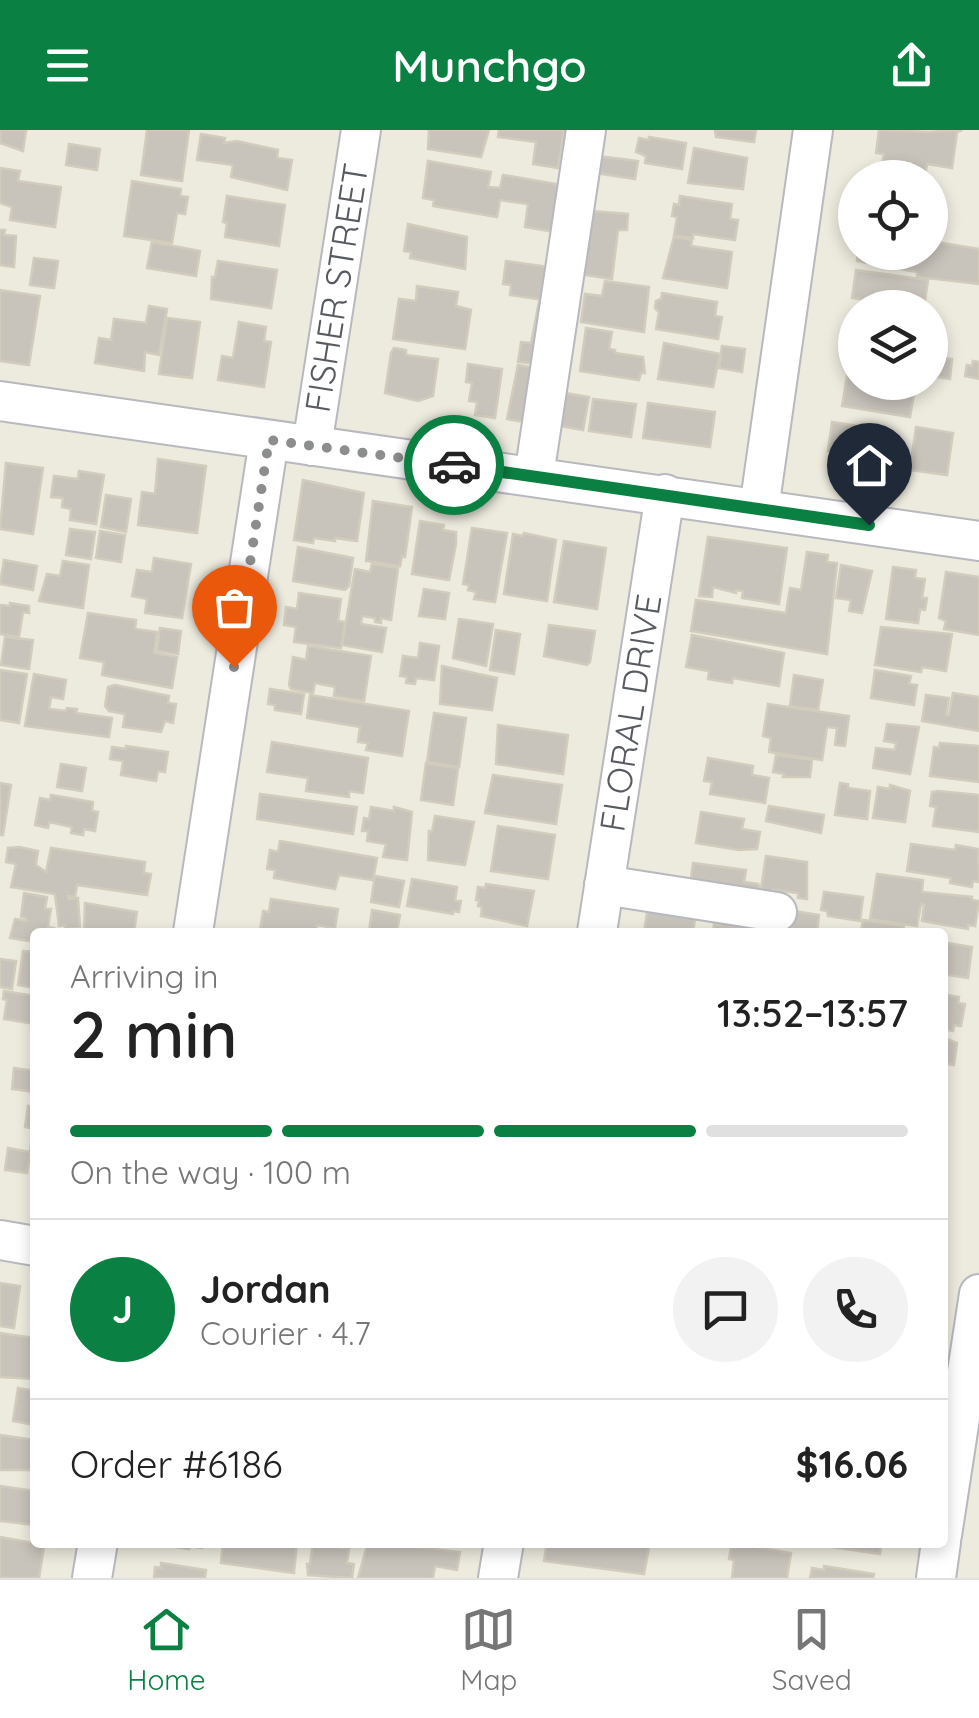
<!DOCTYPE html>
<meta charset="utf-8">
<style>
:root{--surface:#fff;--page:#f2f2f2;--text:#222;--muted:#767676;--line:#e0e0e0;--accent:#0b8043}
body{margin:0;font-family:Quicksand,sans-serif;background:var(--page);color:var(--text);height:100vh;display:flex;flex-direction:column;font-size:38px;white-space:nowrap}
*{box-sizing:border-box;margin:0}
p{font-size:32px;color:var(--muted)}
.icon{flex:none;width:55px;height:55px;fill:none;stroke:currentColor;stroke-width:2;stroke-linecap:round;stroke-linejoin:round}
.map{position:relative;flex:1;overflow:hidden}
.side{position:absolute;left:30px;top:798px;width:918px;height:620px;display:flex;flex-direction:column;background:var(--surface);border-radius:10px;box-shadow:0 5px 15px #0003}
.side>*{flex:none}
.buttons{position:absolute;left:838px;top:30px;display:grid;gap:20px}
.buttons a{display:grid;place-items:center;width:110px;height:110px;border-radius:50%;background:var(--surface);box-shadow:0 5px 15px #0003;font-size:50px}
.pin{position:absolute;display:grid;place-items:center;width:85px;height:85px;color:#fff;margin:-102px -42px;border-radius:50% 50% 50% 0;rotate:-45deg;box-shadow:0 0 10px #0007}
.pin .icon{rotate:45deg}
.courier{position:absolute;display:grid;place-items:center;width:100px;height:100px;margin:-50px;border:8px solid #0b8043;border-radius:50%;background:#fff;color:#222;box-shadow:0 2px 12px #0007}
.headline em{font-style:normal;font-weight:600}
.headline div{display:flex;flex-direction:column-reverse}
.headline{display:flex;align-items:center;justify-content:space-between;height:170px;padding:0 40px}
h1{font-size:65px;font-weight:600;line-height:75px}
.bar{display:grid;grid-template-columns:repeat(4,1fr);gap:15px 10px;align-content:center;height:120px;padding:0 40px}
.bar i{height:12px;border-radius:8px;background:var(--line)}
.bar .on{background:var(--accent)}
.bar p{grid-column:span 4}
.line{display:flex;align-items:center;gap:25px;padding:0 40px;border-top:2px solid var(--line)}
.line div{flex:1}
.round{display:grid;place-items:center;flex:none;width:105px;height:105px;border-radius:52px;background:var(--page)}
header{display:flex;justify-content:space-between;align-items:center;height:130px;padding:0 40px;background:var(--accent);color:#fff;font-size:45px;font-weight:600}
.tab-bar{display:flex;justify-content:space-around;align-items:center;height:140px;border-top:2px solid var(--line);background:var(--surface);font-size:28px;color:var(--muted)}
.tab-bar a{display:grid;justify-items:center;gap:5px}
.tab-bar .on{color:var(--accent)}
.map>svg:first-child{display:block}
.building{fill:#c8c3bb;stroke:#d2ccbc;stroke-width:2.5}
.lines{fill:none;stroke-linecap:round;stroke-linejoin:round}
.minor-casing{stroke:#b7b9bf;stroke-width:42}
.minor{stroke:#fff;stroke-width:38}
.done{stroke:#8c8d8d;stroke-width:10;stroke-dasharray:0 18}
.route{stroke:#0b8043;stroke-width:12}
.labels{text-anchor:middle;stroke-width:10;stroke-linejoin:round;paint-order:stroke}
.street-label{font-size:35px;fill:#575b61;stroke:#fff}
</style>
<header><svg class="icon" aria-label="menu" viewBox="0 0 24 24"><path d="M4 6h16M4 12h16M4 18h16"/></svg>Munchgo<svg class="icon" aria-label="share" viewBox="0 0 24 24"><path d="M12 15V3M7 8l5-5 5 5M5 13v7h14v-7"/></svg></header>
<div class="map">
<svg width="979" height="1448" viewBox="0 0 979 1448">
<rect width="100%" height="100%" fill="#edeade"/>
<g class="building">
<polygon points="0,0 26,0 23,21 0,13"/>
<polygon points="147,0 189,0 182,51 141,45"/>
<polygon points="429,0 489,0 481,27 428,19"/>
<polygon points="499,0 564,0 558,38 533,34 536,12 498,7"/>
<polygon points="715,0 756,0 754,12 716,7"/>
<polygon points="879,0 928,2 962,0 957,2 952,38 927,34 925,46 908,43 910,32 906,42 881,38 884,24 876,23"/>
<polygon points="201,4 225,8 224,13 237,11 278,20 277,28 292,30 287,60 231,47 233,35 197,30"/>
<polygon points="649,7 686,13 682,39 645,33 646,26 636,22 639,8 649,10"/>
<polygon points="69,14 100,19 97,40 66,35"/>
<polygon points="694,18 747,28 743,59 688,53"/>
<polygon points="598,26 638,31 635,49 595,43"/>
<polygon points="428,31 491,42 488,57 500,58 503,45 562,55 555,102 525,97 528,74 500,70 497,87 433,76 434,70 423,68"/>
<polygon points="0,38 20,41 18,51 61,57 55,97 10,90 12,77 0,73"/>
<polygon points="132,51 181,59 180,66 188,67 185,84 177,83 172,113 124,106"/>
<polygon points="930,59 938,60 933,96 930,95"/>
<polygon points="227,66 285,75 279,116 225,107 227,93 223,92"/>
<polygon points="680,66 732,74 730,89 738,90 735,110 693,104 693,108 674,106 677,87 672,86 674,74 679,75"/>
<polygon points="591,81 628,84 627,100 618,100 612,149 585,145"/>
<polygon points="408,94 467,107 465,139 410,128 411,122 404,121"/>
<polygon points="0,100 5,100 4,105 16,106 14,137 0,135"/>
<polygon points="674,107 692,110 691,116 732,122 727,158 663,148"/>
<polygon points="930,111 979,119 979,154 917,147 917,142 857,131 858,122 930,122"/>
<polygon points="152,112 200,121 196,146 147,138"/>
<polygon points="34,128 58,131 54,158 30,155"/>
<polygon points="218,131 277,140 271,178 211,169 212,147 215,147"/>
<polygon points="506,131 556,138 551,171 510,165 511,155 503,154"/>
<polygon points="856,140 928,150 924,178 876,178 877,172 852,168"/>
<polygon points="605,151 649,157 644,202 581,192 585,164 602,166"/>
<polygon points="417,156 458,162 456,176 471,180 465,219 393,209 399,169 416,171"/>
<polygon points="0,160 40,166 29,235 0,231"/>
<polygon points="662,163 717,172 715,186 722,187 718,209 656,199 659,182 655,178 656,171 661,169"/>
<polygon points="539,172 556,174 548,235 518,232 521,212 531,213"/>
<polygon points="149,176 167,179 159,225 145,222 144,241 95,233 99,208 111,210 114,189 146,193"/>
<polygon points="167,188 200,192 192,248 159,244"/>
<polygon points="239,192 266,197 264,211 271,212 264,257 218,250 222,226 233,228"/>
<polygon points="586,198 612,202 609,219 615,220 615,223 643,227 645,243 641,243 639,250 580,241"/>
<polygon points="664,213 720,224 713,257 658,249"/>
<polygon points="722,216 745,219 742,242 719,238"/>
<polygon points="394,218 406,220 406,225 438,229 433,266 418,271 385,263 391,223"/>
<polygon points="930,226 952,229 950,249 930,246"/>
<polygon points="973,231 979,232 979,249 965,246 967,235 972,236"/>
<polygon points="468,234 502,239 495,288 475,285 477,272 469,271 472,253 466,252"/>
<polygon points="518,235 542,239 535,294 507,289"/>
<polygon points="847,246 855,247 855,252 916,252 910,287 842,276"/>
<polygon points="565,263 589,267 583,300 560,296"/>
<polygon points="593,269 636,274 631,307 589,301"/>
<polygon points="648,273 715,282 710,317 643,308"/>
<polygon points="832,292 885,300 880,335 839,329 840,322 828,321"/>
<polygon points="916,297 953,303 947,345 910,340"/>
<polygon points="158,329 206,336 197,403 138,395 142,362 155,364"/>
<polygon points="6,333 43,338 33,404 0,399"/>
<polygon points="79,341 104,345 96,394 70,390 71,379 62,377 63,368 51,367 54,346 78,349"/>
<polygon points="303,350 364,363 357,411 335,408 335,411 314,408 313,413 294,410"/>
<polygon points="106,365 131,369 126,402 101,397"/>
<polygon points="373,371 412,377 405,427 402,426 400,436 366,431"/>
<polygon points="420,391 444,395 443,400 456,402 456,414 449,450 412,444"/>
<polygon points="472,398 507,403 495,472 474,469 476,462 468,460 469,455 463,454"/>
<polygon points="70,399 95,402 91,429 66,425"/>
<polygon points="100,401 125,405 121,432 96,428"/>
<polygon points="524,403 556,410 547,471 504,464 513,404 523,406"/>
<polygon points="708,407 787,418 779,474 742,468 743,461 736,460 736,463 713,457 712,467 699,466"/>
<polygon points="564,411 606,418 597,479 554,472"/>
<polygon points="298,417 353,428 349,456 345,460 293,451"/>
<polygon points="807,422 828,425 827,432 837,433 827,524 691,501 696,470 786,483 790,458 801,460"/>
<polygon points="154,428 191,434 182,488 145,483 147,469 132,466 137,440 152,442"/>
<polygon points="4,430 37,436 33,460 0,454"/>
<polygon points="63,431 89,435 83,478 39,471 47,444 60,446"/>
<polygon points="372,434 398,438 391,490 381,488 381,493 375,492 375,488 362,486 361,494 386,498 382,522 342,515 355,439 370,442"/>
<polygon points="841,435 872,441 862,483 849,481 851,470 836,468"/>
<polygon points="893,437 916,440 915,448 925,449 922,468 927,468 925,480 920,479 918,493 886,489"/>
<polygon points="946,442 979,447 979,505 944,499 946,491 939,488"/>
<polygon points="424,459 449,463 445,489 419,486"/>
<polygon points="299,463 341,469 338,491 345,492 341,518 294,512 296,497 284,495 286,477 297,479"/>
<polygon points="10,473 29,476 29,483 23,482 19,507 0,504 0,475 10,476"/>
<polygon points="88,483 136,490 135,499 157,502 154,523 177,527 172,558 102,545 104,532 80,528"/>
<polygon points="459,489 493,494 486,536 453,528"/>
<polygon points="549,495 595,501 590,532 587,535 544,526"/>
<polygon points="881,497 952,504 946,541 922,537 921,542 875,535"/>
<polygon points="160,498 181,501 178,524 157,521"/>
<polygon points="496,500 520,504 514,544 490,540"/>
<polygon points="692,505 784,523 779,556 733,548 732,553 708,549 709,541 686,537"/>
<polygon points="5,507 33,510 29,539 1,535"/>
<polygon points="420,513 439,516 434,550 416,548 415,554 406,553 407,547 400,546 403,526 418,528"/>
<polygon points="308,516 371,526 364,571 334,566 335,557 315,553 313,563 291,559 289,555 293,527 306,530"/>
<polygon points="442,536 497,548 492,580 440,574"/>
<polygon points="0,540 27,544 19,593 0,590"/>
<polygon points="875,540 911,546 909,554 917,555 914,575 871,568"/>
<polygon points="34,544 66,550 63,569 51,567 49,579 66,581 67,578 77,579 76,583 112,588 109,607 25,596"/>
<polygon points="794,545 823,550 818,580 790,576"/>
<polygon points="115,555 169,566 168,573 176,574 173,593 165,591 161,602 123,597 125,584 109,581 105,576 108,557"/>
<polygon points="270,559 304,564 301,584 275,580 275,575 268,574"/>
<polygon points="953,563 979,567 979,601 922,591 926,565 949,568 946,585 949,585"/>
<polygon points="310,565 409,581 402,626 366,620 368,613 358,612 360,597 307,588"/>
<polygon points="768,574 849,586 845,616 835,615 837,598 827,597 822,630 769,622 771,608 763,606"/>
<polygon points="434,583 466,588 459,637 427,632"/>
<polygon points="887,594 919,597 910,644 873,638 876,618 895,620 896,613 884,611"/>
<polygon points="498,595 568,605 563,644 496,634"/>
<polygon points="272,612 368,628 363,663 349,661 349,667 306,661 308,648 267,642"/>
<polygon points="940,613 979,616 979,652 930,646 934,617 939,618"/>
<polygon points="126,616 168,622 165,642 158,641 156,651 121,645 123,631 110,629 112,617 126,619"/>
<polygon points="776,625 812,630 810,647 783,647 784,644 773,642"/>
<polygon points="708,628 753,636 752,645 769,648 765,673 710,664 712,652 704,651"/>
<polygon points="426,633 458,638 453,675 421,670"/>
<polygon points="61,634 86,638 82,661 57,657"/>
<polygon points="493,645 562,655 556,694 485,683"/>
<polygon points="0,653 11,655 3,705 0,705"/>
<polygon points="840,653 848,654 848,658 870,661 867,689 835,685"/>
<polygon points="890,655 910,661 905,692 873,688 878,657 890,659"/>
<polygon points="938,661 979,665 979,702 933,696 936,677 930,676 932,662"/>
<polygon points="260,664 357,677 353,704 257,689"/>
<polygon points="51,665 93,672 92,681 98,682 95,701 84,699 83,705 71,703 72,697 49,692 48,698 35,695 40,668 50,670"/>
<polygon points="769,676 824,685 821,703 766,691"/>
<polygon points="371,677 394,681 394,677 412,682 407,730 383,727 386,714 367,711 368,701 362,701 364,688 369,689"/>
<polygon points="701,682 744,689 742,699 760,702 757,719 739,720 696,713"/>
<polygon points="435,686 474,692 465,735 428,730 429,701 432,702"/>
<polygon points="498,696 555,705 548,749 491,741"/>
<polygon points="280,711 377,728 373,750 339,745 335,759 274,748 275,740 267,739 270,720 278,722"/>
<polygon points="911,714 955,720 956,715 978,719 979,752 973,751 972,757 950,753 951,748 907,741"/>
<polygon points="19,717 38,721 36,735 46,742 51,718 145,732 144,743 151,744 147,765 77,755 75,767 68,766 69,769 78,768 80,798 65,799 65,795 59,796 55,764 11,757 16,734 6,732 8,718"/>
<polygon points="766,726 807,732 807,769 798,768 798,763 773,760 770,777 689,763 693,733 746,740 744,752 758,754 761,759"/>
<polygon points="877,744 923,750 922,762 972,767 972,770 979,771 975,796 968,795 968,799 922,791 924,775 921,774 917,796 870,789"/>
<polygon points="375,746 404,751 399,777 371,772"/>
<polygon points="412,749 457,757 455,771 461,771 459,782 453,781 453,784 407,776"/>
<polygon points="486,754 534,761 527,796 481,786 482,777 478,776 479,770 476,770 478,757 485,758"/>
<polygon points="824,762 863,767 860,791 828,786 827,781 821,780"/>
<polygon points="24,763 47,767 45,779 51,779 48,797 54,798 53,802 35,802 35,812 10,808 15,789 26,791 26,788 21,787"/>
<polygon points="271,769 338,779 335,798 317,795 316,802 260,800 263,781 269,782"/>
<polygon points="649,770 697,778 693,802 644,802"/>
<polygon points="85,773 137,782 134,802 84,802"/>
<polygon points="372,780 400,785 397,802 369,802"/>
<polygon points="794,781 819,785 817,802 791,802"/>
<polygon points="722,785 760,791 758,802 713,802 714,794 720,795"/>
<polygon points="863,790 904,796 903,802 861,801"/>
<polygon points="942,812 972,817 968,848 942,844"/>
<polygon points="23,821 35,822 35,858 18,855"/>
<polygon points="0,829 16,831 12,859 0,857"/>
<polygon points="4,861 35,866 35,894 4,889 7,870 3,869"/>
<polygon points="942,864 959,867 958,873 965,874 961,896 954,895 953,901 942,899"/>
<polygon points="942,907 957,913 954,935 947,934 946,937 942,937"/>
<polygon points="14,938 35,941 34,962 12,959"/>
<polygon points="28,976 35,977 35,999 25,997"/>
<polygon points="31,1014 35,1015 35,1025 30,1024 27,1043 5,1040 8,1018 30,1022"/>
<polygon points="0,1153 20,1156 14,1198 0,1196"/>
<polygon points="0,1203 35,1208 35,1249 0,1247"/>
<polygon points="18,1258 35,1261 35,1295 13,1291"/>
<polygon points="0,1305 35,1310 35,1340 0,1340"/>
<polygon points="0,1356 35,1361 35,1395 0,1391"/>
<polygon points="0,1407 39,1414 38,1417 44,1417 39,1448 0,1448"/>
<polygon points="164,1412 203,1412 202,1418 190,1416 189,1419 163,1415"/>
<polygon points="223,1412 297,1412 294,1443 221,1433"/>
<polygon points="368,1412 460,1422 457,1440 435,1436 433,1448 358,1448"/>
<polygon points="547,1412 650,1412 644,1444 544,1431"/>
<polygon points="798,1412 882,1412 880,1424"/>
<polygon points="313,1413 349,1419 347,1433 354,1434 352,1448 308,1445 307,1434 310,1434"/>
<polygon points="737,1414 791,1423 787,1448 732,1448 734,1430 729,1429 731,1417 736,1418"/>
<polygon points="161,1433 206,1440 205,1448 154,1448 155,1437 161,1438"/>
<polygon points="824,1436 874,1444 873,1448 810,1448 812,1438 824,1440"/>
</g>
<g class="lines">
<defs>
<g id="minor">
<polyline points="0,271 979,411"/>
<polyline points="312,316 361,0"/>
<polyline points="534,346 586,0"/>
<polyline points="759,379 813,0"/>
<polyline points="604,755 777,782"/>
<polyline points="193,802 269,310"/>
<polyline points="597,802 665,364"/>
<polyline points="0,1110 35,1116"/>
<polyline points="942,1405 979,1164"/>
<polyline points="92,1448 98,1412"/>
<polyline points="498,1448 504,1412"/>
<polyline points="936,1448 941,1412"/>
</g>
</defs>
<use href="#minor" class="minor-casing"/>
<use href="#minor" class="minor"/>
</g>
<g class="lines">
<polyline class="done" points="234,537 269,310 454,335"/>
<polyline class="route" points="454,335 869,395"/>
</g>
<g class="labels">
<g class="street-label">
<text transform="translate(337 158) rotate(-81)" y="12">FISHER STREET</text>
<text transform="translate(631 583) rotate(-81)" y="12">FLORAL DRIVE</text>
</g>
</g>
</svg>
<div class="buttons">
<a><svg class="icon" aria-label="locate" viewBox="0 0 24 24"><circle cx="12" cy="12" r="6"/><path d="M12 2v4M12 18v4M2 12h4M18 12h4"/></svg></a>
<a><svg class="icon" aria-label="layers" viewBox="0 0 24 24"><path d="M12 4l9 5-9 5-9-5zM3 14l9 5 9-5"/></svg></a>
</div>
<div class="pin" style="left:234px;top:537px;background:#ea580c"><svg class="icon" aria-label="bag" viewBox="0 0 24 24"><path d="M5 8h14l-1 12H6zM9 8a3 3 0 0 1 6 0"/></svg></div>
<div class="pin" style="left:869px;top:395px;background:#1f2937"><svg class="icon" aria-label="home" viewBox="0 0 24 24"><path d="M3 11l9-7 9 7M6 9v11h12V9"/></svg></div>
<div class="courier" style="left:454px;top:335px"><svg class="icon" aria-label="car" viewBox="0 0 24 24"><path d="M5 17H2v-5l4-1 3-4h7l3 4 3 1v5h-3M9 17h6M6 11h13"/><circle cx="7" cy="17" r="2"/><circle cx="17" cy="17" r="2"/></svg></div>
<section class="side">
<div class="headline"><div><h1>2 min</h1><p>Arriving in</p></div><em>13:52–13:57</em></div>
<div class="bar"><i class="on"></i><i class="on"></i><i class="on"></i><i></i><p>On the way · 100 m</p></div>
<div class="line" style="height:180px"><b class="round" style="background:var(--accent);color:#fff">J</b><div><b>Jordan</b><p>Courier · 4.7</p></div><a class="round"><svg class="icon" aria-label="chat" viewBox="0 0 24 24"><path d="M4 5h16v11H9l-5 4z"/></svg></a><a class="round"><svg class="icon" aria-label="phone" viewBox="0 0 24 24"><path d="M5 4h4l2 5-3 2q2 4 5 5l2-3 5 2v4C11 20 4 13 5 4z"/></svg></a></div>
<div class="line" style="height:130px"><div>Order #6186</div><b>$16.06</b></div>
</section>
</div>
<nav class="tab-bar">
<a class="on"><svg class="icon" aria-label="home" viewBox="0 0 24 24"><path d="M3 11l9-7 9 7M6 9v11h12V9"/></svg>Home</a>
<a><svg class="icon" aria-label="map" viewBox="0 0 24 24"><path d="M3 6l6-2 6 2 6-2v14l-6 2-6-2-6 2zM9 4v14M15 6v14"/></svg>Map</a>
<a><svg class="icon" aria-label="saved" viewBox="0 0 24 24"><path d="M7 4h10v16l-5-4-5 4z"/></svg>Saved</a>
</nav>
